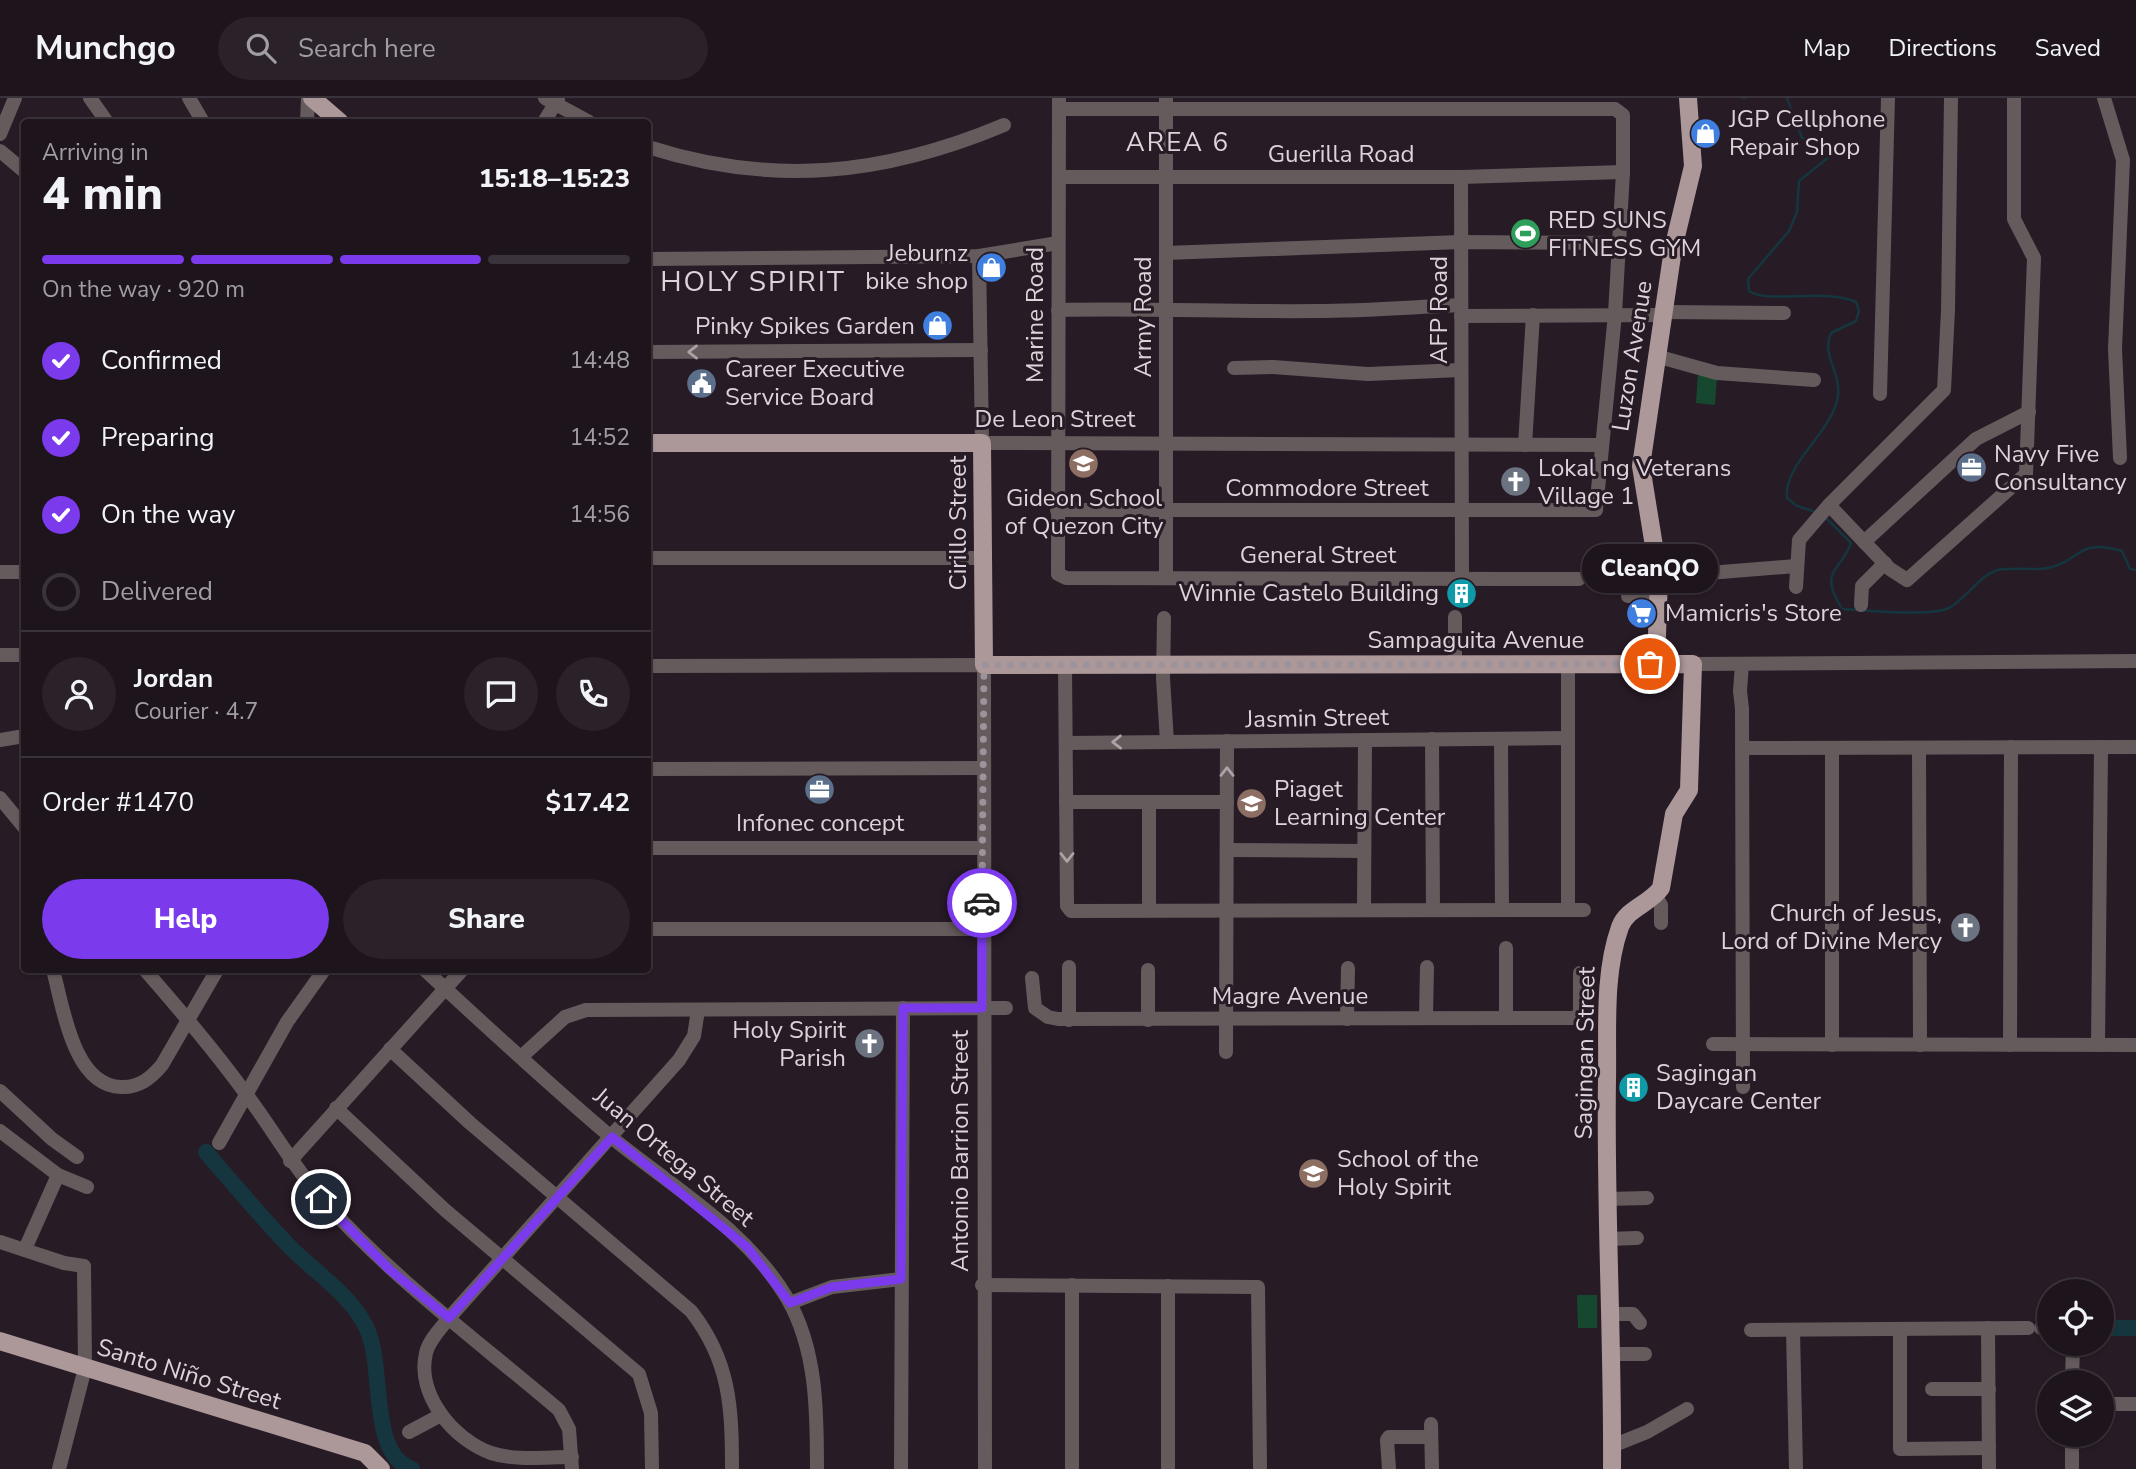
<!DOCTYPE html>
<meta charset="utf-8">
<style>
:root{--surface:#1d141c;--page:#2a2129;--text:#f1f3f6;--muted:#a09ea3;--line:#3b333b;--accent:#7c3aed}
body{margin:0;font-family:"Nunito Sans",sans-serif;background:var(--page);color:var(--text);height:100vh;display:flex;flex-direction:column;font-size:26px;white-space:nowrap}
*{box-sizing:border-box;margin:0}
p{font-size:23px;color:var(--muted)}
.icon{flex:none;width:38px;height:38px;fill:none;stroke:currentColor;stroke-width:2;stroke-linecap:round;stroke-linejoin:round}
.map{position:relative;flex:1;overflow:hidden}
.side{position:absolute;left:21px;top:21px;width:630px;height:854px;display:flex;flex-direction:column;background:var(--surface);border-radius:7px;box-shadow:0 2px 5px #0004,0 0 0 2px var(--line)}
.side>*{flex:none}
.fabs{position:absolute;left:2037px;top:1181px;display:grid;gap:14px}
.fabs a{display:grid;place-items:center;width:77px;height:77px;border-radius:50%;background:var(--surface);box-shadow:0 2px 5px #0004,0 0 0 2px var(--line);font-size:35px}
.pin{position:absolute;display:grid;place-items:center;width:60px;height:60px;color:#fff;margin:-30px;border:4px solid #fff;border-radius:50%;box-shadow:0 2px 7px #0007}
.courier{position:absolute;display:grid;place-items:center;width:70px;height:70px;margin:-35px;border:5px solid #7c3aed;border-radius:50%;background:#fff;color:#222;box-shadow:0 2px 9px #0007}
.bubble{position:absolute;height:49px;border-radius:24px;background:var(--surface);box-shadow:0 2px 5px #0004,0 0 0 2px var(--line);font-size:23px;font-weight:800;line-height:49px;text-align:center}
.head em{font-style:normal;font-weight:800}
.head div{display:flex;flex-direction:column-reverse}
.head{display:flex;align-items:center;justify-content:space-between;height:119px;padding:0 21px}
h1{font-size:46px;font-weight:800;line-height:52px}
.bar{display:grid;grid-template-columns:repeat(4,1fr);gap:10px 7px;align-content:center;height:84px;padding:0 21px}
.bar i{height:9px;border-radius:5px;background:var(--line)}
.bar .active{background:var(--accent)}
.bar p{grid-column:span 4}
.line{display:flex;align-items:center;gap:18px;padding:0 21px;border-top:2px solid var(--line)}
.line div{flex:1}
.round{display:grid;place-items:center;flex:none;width:74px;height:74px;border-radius:37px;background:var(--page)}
ol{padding:0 21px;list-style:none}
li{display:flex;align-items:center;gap:21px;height:77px}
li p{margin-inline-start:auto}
li .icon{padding:7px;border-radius:50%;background:var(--accent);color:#fff;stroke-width:4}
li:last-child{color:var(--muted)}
li i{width:38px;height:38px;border:4px solid var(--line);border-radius:50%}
.action{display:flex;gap:14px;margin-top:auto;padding:14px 21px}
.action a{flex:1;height:80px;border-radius:42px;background:var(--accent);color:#fff;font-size:28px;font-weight:800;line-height:80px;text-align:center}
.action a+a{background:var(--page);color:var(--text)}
header{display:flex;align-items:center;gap:42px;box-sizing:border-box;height:98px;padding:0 35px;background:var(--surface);border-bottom:2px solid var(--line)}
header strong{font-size:33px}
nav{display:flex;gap:38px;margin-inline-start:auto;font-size:24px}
.search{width:490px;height:63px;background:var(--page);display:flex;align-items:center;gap:18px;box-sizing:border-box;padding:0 24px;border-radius:38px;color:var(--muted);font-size:26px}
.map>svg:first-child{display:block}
.green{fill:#164830}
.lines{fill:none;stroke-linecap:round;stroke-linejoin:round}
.stream{stroke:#15363e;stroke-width:2.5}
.river{stroke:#15363e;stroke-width:16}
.minor{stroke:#655b5c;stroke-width:14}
.major{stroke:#ac9799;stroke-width:18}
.oneway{stroke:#aca3a8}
.done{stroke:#9d939c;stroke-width:7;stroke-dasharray:0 12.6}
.route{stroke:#7c3aed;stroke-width:9}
.labels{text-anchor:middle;stroke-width:6;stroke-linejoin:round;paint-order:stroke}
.poi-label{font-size:24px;fill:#dcd3db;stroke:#271b26;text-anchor:start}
.street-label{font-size:24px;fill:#dcd3db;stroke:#271b26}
.neighbourhood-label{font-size:26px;letter-spacing:2px;fill:#dcd3db;stroke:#271b26}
.quarter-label{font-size:28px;letter-spacing:2px;fill:#dcd3db;stroke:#271b26}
</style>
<header>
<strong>Munchgo</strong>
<div class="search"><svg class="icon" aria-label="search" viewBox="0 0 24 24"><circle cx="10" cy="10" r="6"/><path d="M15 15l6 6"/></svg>Search here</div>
<nav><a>Map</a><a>Directions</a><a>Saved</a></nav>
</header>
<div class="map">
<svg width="2136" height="1371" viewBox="0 0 2136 1371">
<rect width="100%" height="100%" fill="#271b26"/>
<g class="green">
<polygon points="1698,275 1717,277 1715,307 1696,305"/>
<polygon points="1577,1197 1597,1197 1597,1230 1578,1230"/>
</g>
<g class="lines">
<g class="stream">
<polyline points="1743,0 1745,0"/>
<path d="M1787,0L1802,40L1822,46L1830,54L1829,59L1799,83L1797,114L1789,133L1748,181L1749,193C1766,206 1826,190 1856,204L1859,213L1856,223L1831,235C1821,257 1841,274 1838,298C1833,334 1783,366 1787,400L1797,408L1816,414"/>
<path d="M1825,419L1851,445C1840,475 1818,472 1842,511C1866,512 1930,519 1949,510C1966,501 1977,480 1995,473C2004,468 2034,473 2048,470C2082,463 2075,440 2122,453L2130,471L2136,472"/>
</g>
<g class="river">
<path d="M206,1054C234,1087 261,1119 291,1150C316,1175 352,1198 367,1231C385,1270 368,1356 412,1371"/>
<polyline points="2102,1230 2136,1230"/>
</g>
<g class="minor">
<polyline points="90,0 107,24"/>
<polyline points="189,0 203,24"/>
<polyline points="545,0 589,24"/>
<polyline points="1059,0 1058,476 1066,480 1579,481"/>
<polyline points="2104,0 2123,62 2115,251 2120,360"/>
<polyline points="307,24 308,0"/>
<polyline points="544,24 558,1"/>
<polyline points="0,36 15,0"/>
<path d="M648,49C773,89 885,77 1004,27"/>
<polyline points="0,53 24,73"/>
<polyline points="1059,79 1461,79 1623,74"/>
<polyline points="1461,79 1462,480"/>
<polyline points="1166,155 1461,144 1618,145"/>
<polyline points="979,158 982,345 1601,347"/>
<polyline points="648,161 979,158 1058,145"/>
<path d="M1058,212C1144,210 1230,214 1316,213C1364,213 1413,209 1461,207"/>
<polyline points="1664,214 1784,215"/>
<polyline points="1461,218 1664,217"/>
<polyline points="648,254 981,252"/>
<polyline points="1656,258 1717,275 1814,282"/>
<polyline points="1234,270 1273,269 1368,276 1461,272"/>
<polyline points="1880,296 1888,0"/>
<polyline points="1525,347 1533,217"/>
<polyline points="1829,407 1890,471 1907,482 2026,376 2034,160 2014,121 2014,0"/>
<polyline points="1057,412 1596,412 1615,216 1623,74 1623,17 1615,11 1059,11"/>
<polyline points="1864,444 1976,341 2029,314"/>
<polyline points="648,460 983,460"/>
<polyline points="0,474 24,474"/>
<polyline points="1659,479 1796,468"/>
<polyline points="1166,480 1166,0"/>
<polyline points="1796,489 1799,442 1829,407 1944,292 1948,212 1951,0"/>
<polyline points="1628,498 1660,498"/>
<polyline points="1861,507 1862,488 1885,465"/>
<polyline points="1455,519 1455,566"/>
<polyline points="1164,520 1163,580 1167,644"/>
<polyline points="0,557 24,557"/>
<polyline points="1693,566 2136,563"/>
<polyline points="1742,566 1740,593 1742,611 1743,989"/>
<polyline points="1065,567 1067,808 1071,813 1584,812"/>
<polyline points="648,568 984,567 985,1371"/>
<polyline points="1432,641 1433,812"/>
<polyline points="1501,641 1502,812"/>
<polyline points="0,642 24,638"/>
<polyline points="1066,645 1568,640"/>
<polyline points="1742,650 2136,649"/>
<polyline points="1832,650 1832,947"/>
<polyline points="1919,650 1920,947"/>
<polyline points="648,671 982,670"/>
<polyline points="0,700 24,729"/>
<polyline points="1066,704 1227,704"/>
<polyline points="648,750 982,750"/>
<polyline points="1227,752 1364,753"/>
<polyline points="1655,798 1661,807 1661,825"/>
<polyline points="1149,812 1149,704"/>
<polyline points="1364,812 1365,642"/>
<polyline points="1568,812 1568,566"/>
<polyline points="648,831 982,831"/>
<polyline points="1506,850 1506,920"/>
<path d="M53,872C63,908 73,988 121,989C139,990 151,980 162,967L217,872"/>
<path d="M145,872C180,912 215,953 246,996C272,1030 292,1067 321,1100C392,1180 478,1243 559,1312L569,1331L572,1371"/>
<path d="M425,872C486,928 547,985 611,1039C671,1088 747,1132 787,1200C817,1251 817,1314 817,1371"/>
<polyline points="1148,872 1148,922"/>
<polyline points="1032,880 1035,910 1048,919 1058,921 1576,920 1580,914 1580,875"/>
<polyline points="1426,920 1427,869"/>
<polyline points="1347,921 1348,870"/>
<polyline points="1069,922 1069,869"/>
<polyline points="1713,946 2136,947"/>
<polyline points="2010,947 2011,649"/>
<polyline points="2098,947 2101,649"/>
<path d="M390,951L470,1025L691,1213C730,1263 732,1309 732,1371"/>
<polyline points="1226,954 1227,643"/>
<polyline points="521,959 565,919 586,912 1006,910"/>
<polyline points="0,993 52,1041 77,1059"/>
<polyline points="336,1010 445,1112 639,1276 651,1315 652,1371"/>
<polyline points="0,1033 58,1077 87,1089"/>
<polyline points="219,1045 287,924 324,872"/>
<polyline points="290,1063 462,872"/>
<polyline points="1607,1101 1647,1100"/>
<polyline points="1608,1141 1637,1140"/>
<polyline points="0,1144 64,1165 84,1168 85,1270 59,1371"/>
<polyline points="25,1151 58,1077"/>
<polyline points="982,1187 1258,1189 1260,1371"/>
<polyline points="790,1205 832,1189 901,1181"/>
<polyline points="1611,1216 1633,1216 1640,1225"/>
<polyline points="1988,1230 1989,1371"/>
<polyline points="2041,1230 2049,1230"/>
<polyline points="1900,1231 1900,1351 1989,1350"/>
<polyline points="1751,1232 2028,1230"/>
<polyline points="1793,1232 1796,1371"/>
<polyline points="1613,1256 1645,1256"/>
<polyline points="2072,1284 2073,1246"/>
<polyline points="1932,1291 1989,1291"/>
<polyline points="2102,1306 2136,1306"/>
<polyline points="1431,1326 1432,1371"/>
<polyline points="409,1334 441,1317"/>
<polyline points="1612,1348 1647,1334 1687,1311"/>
<path d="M572,1359C546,1359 515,1363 491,1355C454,1342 416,1297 426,1255C429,1242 441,1230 449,1220L679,962L694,938L698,912"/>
<polyline points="901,1371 903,910"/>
<polyline points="1072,1371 1072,1187"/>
<polyline points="1168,1371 1168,1188"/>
<polyline points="1389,1371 1387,1342 1389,1339 1431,1339"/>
<polyline points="2072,1371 2072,1337"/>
</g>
<g class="major">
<polyline points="312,0 340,24"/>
<path d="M648,345H982L984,567L1693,566L1689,692L1674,716L1661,790C1650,806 1627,810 1620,829C1603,877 1608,932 1607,982C1605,1112 1613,1241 1612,1371"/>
<polyline points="1656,566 1659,479 1641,368 1673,151 1693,68 1688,0"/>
<polyline points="0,1243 365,1355 381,1371"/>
</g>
</g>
<defs><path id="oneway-chevron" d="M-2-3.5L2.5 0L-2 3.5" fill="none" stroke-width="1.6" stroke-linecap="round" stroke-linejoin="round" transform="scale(1.75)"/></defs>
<g class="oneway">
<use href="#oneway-chevron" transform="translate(693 254) rotate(180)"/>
<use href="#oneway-chevron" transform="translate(1117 644) rotate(179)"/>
<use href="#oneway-chevron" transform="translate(1227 674) rotate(-90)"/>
<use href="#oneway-chevron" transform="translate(1067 759) rotate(90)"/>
</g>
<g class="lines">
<polyline class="done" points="982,805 984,567 1650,566"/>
<polyline class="route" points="321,1101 389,1171 449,1220 612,1039 748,1150 790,1205 832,1189 901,1181 903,910 982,910 982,805"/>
</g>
<defs>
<symbol id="shop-disc" viewBox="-11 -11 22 22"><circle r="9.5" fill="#3f7fe0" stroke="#271b26"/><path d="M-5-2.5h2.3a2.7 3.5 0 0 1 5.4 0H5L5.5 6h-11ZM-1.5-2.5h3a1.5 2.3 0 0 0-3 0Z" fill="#fff"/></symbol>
<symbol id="stadium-disc" viewBox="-11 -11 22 22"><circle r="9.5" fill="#2e9e5b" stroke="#271b26"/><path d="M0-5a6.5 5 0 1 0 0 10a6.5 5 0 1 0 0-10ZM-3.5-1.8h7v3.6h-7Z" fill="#fff"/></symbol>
<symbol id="civic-disc" viewBox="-11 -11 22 22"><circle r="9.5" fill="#5c6f8a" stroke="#271b26"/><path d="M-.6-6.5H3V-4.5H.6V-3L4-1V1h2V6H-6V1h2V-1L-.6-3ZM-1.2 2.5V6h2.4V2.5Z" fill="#fff"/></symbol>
<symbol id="school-disc" viewBox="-11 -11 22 22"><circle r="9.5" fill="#8d6e63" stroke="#271b26"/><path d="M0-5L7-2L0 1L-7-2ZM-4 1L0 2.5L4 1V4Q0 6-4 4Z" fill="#fff"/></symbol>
<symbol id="office-disc" viewBox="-11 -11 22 22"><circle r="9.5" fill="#5c6f8a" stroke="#271b26"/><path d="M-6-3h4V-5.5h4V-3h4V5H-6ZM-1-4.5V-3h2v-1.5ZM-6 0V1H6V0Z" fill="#fff"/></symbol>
<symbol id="church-disc" viewBox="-11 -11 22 22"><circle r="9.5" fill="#6b7280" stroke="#271b26"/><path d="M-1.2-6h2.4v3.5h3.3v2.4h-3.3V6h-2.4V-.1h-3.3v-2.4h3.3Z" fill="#fff"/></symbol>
<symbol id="building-disc" viewBox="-11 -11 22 22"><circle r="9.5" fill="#0f9aa8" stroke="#271b26"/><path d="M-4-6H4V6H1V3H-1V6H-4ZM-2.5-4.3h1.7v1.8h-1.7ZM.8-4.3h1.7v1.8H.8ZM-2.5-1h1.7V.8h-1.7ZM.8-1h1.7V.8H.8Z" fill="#fff"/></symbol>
<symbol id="supermarket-disc" viewBox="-11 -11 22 22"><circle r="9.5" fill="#3f7fe0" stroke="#271b26"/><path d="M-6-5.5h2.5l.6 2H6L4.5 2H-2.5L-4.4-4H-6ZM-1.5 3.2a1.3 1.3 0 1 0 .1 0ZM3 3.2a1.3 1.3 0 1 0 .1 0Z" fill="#fff"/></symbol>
</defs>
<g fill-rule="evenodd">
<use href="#shop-disc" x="1688" y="18" width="35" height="35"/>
<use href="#stadium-disc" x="1508" y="118" width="35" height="35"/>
<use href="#shop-disc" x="974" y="152" width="35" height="35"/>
<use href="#shop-disc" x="920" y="210" width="35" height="35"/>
<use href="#civic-disc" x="684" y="268" width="35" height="35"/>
<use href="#school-disc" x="1066" y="348" width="35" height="35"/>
<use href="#office-disc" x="1954" y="352" width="35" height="35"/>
<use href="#church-disc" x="1498" y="366" width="35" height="35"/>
<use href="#building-disc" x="1444" y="478" width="35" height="35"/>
<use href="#supermarket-disc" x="1624" y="498" width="35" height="35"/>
<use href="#office-disc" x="802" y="674" width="35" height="35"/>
<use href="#school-disc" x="1234" y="688" width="35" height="35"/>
<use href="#church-disc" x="1948" y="812" width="35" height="35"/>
<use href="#church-disc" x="852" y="928" width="35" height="35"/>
<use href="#building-disc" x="1616" y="972" width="35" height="35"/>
<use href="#school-disc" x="1296" y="1058" width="35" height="35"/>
</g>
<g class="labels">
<g class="poi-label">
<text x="1729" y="29">JGP Cellphone<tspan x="1729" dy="28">Repair Shop</tspan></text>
<text x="1548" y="130">RED SUNS<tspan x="1548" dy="28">FITNESS GYM</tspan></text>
<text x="968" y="163" text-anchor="end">Jeburnz<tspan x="968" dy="28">bike shop</tspan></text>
<text x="915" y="236" text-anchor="end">Pinky Spikes Garden</text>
<text x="725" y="279">Career Executive<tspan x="725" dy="28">Service Board</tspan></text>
<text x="1994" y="364">Navy Five<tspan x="1994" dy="28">Consultancy</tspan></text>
<text x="1538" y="378">Lokal ng Veterans<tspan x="1538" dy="28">Village 1</tspan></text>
<text x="1084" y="408" text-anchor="middle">Gideon School<tspan x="1084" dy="28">of Quezon City</tspan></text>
<text x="1439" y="503" text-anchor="end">Winnie Castelo Building</text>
<text x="1665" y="523">Mamicris's Store</text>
<text x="1274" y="699">Piaget<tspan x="1274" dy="28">Learning Center</tspan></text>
<text x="820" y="733" text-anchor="middle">Infonec concept</text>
<text x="1942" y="823" text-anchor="end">Church of Jesus,<tspan x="1942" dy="28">Lord of Divine Mercy</tspan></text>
<text x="846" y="940" text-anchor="end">Holy Spirit<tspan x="846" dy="28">Parish</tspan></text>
<text x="1656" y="983">Sagingan<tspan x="1656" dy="28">Daycare Center</tspan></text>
<text x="1337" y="1069">School of the<tspan x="1337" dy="28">Holy Spirit</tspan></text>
</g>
<g class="street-label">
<text x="1341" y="64">Guerilla Road</text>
<text transform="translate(1439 212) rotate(-90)" y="8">AFP Road</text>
<text transform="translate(1035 217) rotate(-90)" y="8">Marine Road</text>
<text transform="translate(1143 219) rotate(-90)" y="8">Army Road</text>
<text transform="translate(1632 258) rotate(-81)" y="8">Luzon Avenue</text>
<text x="1055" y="329">De Leon Street</text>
<text x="1327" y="398">Commodore Street</text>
<text transform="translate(958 425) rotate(-90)" y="8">Cirillo Street</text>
<text x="1318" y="465">General Street</text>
<text x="1476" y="550">Sampaguita Avenue</text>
<text transform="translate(1317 620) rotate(-1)" y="8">Jasmin Street</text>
<text x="1290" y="906">Magre Avenue</text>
<text transform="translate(1585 955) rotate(-89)" y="8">Sagingan Street</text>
<text transform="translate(960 1053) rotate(-90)" y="8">Antonio Barrion Street</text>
<text transform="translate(674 1059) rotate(40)" y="8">Juan Ortega Street</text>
<text transform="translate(189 1276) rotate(17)" y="8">Santo Niño Street</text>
</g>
<g class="neighbourhood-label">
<text x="1178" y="53">AREA 6</text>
</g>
<g class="quarter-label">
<text x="753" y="193">HOLY SPIRIT</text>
</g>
</g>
</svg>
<div class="fabs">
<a><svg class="icon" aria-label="locate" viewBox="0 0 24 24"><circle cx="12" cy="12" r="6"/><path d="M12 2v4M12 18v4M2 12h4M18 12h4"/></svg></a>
<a><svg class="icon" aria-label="layers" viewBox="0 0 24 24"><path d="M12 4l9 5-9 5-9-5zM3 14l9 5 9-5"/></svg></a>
</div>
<div class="pin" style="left:1650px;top:566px;background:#ea580c"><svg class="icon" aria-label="bag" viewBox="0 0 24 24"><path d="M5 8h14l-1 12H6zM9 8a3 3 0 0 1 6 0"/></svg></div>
<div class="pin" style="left:321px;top:1101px;background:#1f2937"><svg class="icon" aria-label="home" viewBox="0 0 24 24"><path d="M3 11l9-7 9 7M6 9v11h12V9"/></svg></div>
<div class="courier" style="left:982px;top:805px"><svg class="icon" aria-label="car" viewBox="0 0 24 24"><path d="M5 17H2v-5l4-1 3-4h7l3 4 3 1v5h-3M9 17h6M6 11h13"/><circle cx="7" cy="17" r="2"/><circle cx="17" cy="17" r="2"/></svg></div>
<div class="bubble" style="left:1582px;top:446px;width:136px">CleanQO</div>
<section class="side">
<div class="head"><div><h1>4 min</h1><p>Arriving in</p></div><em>15:18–15:23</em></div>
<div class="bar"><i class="active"></i><i class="active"></i><i class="active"></i><i></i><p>On the way · 920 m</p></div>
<ol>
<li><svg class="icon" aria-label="check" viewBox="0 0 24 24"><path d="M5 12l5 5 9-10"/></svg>Confirmed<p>14:48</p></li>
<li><svg class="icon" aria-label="check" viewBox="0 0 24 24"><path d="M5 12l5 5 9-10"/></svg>Preparing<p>14:52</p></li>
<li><svg class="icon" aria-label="check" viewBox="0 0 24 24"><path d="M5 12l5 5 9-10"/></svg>On the way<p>14:56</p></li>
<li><i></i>Delivered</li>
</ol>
<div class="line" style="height:126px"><a class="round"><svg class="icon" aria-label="person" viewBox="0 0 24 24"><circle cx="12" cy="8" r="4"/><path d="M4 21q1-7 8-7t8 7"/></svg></a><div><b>Jordan</b><p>Courier · 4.7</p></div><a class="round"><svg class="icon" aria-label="chat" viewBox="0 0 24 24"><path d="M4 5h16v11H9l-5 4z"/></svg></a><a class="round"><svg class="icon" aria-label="phone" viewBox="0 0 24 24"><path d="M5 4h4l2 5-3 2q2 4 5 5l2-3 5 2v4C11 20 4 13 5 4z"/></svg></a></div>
<div class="line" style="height:91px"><div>Order #1470</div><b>$17.42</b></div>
<div class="action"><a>Help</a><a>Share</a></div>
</section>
</div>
